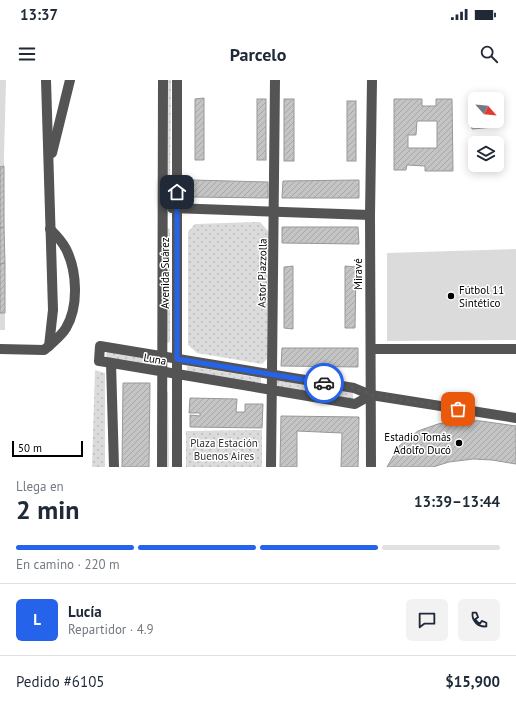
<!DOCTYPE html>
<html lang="es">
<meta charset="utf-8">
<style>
:root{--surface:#fff;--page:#f2f2f3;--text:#1f2937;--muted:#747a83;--line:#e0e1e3;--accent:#2563eb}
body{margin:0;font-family:"PT Sans",sans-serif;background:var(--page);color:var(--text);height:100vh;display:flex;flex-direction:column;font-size:15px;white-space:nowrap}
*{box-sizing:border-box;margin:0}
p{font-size:13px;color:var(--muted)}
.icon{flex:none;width:22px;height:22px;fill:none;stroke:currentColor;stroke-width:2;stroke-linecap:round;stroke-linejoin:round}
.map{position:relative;height:387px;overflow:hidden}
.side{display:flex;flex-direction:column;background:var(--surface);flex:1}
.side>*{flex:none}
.needle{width:26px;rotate:117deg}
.fabs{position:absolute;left:468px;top:12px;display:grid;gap:8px}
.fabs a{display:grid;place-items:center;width:36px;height:36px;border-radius:6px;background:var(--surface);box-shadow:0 2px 10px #0003;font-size:20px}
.scale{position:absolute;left:12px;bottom:10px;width:71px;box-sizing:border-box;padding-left:4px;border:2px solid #000;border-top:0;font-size:11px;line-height:14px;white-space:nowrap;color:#000;-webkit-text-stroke:3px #fff;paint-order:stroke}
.pin{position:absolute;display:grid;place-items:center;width:34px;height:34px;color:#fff;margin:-17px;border-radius:8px;box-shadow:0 2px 6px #0006}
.courier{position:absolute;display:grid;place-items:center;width:40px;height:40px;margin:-20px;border:3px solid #2563eb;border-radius:50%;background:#fff;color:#222;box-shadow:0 1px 5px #0007}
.head em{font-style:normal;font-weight:800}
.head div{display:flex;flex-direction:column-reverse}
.head{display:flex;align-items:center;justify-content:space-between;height:68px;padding:0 16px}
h1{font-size:26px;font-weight:800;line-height:30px}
.bar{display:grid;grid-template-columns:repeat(4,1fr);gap:6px 4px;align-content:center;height:48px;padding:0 16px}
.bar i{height:5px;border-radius:3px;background:var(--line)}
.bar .current{background:var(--accent)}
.bar p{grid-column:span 4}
.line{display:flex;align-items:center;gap:10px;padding:0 16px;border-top:1px solid var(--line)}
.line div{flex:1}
.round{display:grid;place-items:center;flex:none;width:42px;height:42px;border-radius:6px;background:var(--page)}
.status{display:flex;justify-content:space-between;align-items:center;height:28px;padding:0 20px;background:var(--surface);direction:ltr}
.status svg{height:11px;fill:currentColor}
header{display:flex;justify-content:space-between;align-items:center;height:52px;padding:0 16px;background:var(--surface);font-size:18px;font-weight:800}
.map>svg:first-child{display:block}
.green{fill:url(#green-dots)}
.pitch{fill:#dbdbdb}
.building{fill:url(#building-hatch);stroke:#989898;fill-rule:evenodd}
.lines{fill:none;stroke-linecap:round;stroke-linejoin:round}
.minor{stroke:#545454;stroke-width:10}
.done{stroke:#595959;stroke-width:4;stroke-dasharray:0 7.2}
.route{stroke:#2563eb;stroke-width:5}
.poi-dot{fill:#000;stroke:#fff;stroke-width:1.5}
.labels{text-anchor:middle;stroke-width:3;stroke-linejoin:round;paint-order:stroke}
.street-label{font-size:11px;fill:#000;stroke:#fff}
.poi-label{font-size:11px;fill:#000;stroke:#fff;text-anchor:start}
.park-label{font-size:11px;fill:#323232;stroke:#fff}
</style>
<div class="status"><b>13:37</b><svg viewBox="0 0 49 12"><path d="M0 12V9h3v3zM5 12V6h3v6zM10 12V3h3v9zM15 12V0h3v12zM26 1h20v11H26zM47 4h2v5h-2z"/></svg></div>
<header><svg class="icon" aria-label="menu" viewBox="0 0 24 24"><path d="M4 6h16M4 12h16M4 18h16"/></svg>Parcelo<svg class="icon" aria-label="search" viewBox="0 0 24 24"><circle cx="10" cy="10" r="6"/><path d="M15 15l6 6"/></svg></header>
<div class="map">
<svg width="516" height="387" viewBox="0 0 516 387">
<defs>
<pattern id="green-dots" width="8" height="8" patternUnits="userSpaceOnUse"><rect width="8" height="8" fill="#dbdbdb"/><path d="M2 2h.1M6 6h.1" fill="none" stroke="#bababa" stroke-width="1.8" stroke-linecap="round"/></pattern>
<pattern id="building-hatch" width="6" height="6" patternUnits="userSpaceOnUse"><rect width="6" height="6" fill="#c4c4c4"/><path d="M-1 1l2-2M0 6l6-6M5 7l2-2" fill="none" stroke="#a7a7a7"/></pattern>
</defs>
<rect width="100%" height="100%" fill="#fff"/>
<g class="green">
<polygon points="168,0 171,0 170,111 168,113"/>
<polygon points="260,142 269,152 267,279 262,284 197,273 188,265 188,152 195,144"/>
<polygon points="167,148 170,149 170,262 167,263"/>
<polygon points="107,271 154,279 154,287 106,278"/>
<polygon points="187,286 261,298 261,305 187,294"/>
<polygon points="95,290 105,293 105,387 92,387"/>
<polygon points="274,299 353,313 353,320 274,306"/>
<polygon points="168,311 169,387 166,387 167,312"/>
<polygon points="262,350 262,387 186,387 186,351"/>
</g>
<g class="pitch">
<polygon points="0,0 6,0 4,77 5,250 0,250"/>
<polygon points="516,169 516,260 387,261 387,173"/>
</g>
<g class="building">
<polygon points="204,18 204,80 195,80 195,19"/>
<rect x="257" y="19" width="9" height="61"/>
<rect x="284" y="19" width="10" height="62"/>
<path d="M394,19H422V26H436V19H452L453,91H425V86L407,85L406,90H394ZM417,41H437V68H408V55H416Z"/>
<rect x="347" y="21" width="9" height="60"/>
<polygon points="475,35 475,41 493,41 494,47 472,49 470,36"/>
<polygon points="4,86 4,147 0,148 0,184 5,183 5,233 0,233 0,87"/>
<polygon points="192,100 268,102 268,118 191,117"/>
<polygon points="359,100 359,118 282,118 283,101"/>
<polygon points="4,147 5,183 0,184 0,148"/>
<polygon points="282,147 358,147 359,164 282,163"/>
<polygon points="293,186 293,249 284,248 284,187"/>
<polygon points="345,186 356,187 355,248 345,248"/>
<polygon points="282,268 358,268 358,287 281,286"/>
<polygon points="123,303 150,303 149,387 122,387"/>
<polygon points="190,318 237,319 236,332 245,332 245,324 263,324 262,348 190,347 190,335 200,336 200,333 189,333"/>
<polygon points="281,336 359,337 358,387 341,387 342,353 297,351 297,387 280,387"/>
<polygon points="458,340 481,341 516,346 516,384 492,380 473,379 449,382 433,387 387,387 399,366 418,351 438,344"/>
</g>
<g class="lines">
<g class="minor">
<polyline points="177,0 177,387"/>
<polyline points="52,73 70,0"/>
<polyline points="172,128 370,135"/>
<path d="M49,266C55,260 62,255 66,248C79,226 77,191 66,169C62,161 56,155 50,149"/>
<polyline points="0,269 44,270 49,266 53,230 46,0"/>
<polyline points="371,269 516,269"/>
<polyline points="111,283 114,387"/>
<polyline points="371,315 355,324 106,282 99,281 100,266 354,308 371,315 516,338"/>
<polyline points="162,387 163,0"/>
<polyline points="271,387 275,0"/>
<polyline points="371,387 370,135 372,0"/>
</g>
</g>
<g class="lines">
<polyline class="done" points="324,303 354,308 371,315 458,329"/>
<polyline class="route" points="177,112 177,279 324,303"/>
</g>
<g class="poi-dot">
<circle cx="451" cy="216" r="4"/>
<circle cx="459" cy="363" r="4"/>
</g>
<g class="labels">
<g class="street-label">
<text transform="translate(165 193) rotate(-90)" y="4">Avenida Suárez</text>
<text transform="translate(262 193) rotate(-89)" y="4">Astor Piazzolla</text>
<text transform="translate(358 194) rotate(-90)" y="4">Miravé</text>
<text transform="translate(155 279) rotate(10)" y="4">Luna</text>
</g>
<g class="poi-label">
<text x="459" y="214">Fútbol 11<tspan x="459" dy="13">Sintético</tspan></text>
<text x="451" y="361" text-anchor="end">Estadio Tomás<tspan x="451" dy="13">Adolfo Ducó</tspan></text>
</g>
<g class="park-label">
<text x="224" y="367">Plaza Estación<tspan x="224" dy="13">Buenos Aires</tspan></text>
</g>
</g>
</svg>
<div class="fabs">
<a><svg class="needle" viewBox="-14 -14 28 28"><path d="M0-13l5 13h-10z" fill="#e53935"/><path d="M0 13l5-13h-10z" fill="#747a83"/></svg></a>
<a><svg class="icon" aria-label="layers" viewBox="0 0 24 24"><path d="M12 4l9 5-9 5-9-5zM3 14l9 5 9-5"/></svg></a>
</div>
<div class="scale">50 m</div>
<div class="pin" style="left:458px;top:329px;background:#ea580c"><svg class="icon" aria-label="bag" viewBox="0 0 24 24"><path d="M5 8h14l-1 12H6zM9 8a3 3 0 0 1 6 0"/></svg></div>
<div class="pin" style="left:177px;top:112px;background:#1f2937"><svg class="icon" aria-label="home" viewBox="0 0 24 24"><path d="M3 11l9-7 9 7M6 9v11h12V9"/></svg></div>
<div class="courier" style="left:324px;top:303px"><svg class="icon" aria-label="car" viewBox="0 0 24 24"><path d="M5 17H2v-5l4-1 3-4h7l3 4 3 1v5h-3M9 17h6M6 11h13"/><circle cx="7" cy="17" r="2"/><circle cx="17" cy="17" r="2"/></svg></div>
</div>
<section class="side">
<div class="head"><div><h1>2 min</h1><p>Llega en</p></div><em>13:39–13:44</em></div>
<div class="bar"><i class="current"></i><i class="current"></i><i class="current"></i><i></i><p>En camino · 220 m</p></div>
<div class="line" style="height:72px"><b class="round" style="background:var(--accent);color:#fff">L</b><div><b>Lucía</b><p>Repartidor · 4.9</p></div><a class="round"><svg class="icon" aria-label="chat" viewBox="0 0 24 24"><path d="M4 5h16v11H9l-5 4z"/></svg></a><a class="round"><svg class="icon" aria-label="phone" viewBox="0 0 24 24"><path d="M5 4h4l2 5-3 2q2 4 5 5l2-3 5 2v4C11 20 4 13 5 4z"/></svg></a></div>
<div class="line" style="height:52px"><div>Pedido #6105</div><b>$15,900</b></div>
</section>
